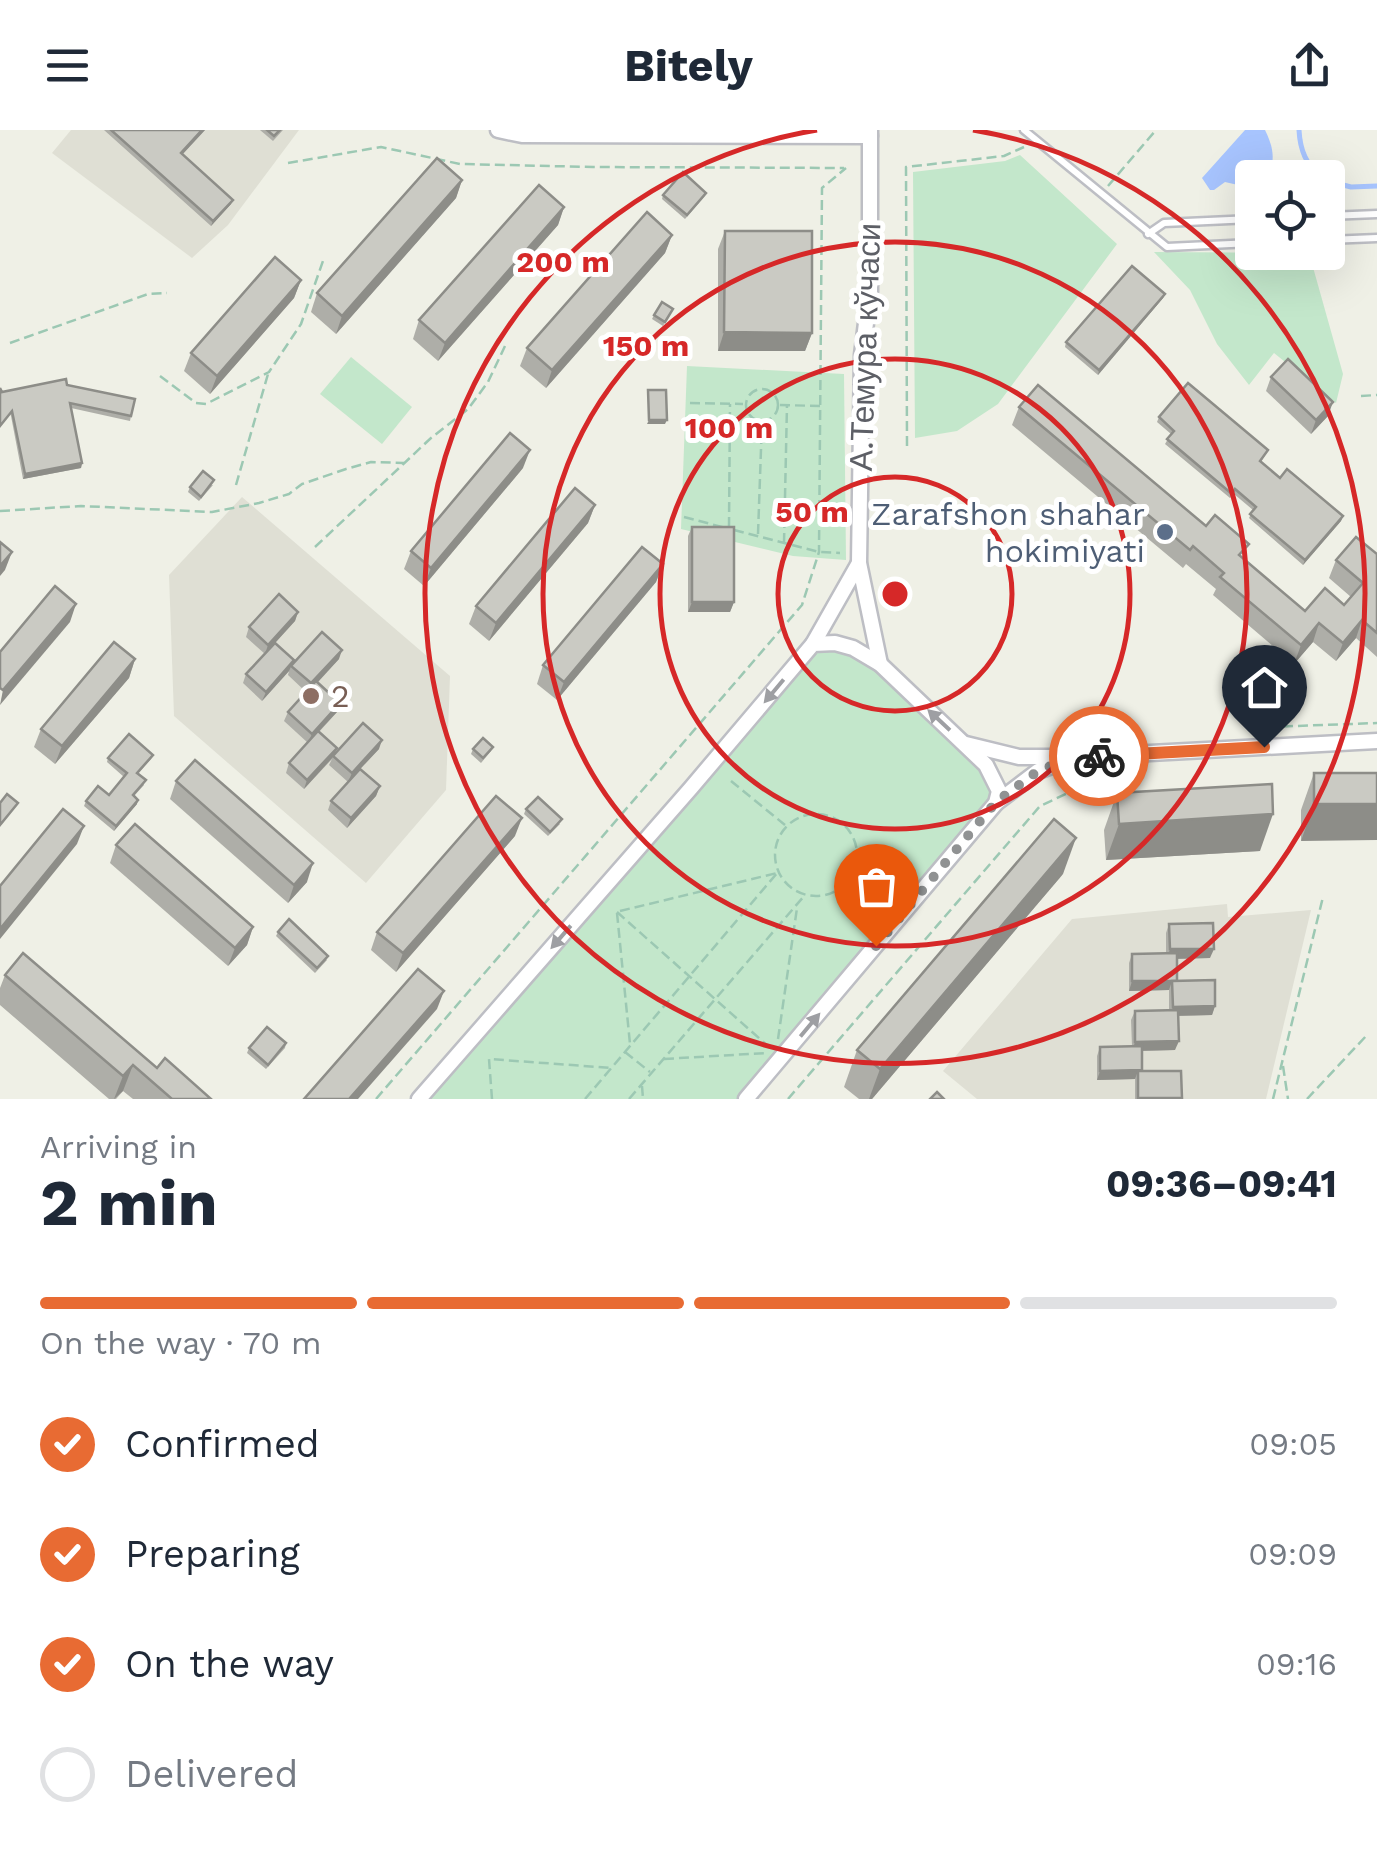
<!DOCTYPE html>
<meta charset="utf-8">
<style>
:root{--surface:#fff;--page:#f6f6f7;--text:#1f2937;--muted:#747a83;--line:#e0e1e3;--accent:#e86b33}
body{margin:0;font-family:"Work Sans",sans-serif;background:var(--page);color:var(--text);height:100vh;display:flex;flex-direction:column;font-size:38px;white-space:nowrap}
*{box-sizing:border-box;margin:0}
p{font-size:32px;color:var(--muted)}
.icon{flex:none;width:55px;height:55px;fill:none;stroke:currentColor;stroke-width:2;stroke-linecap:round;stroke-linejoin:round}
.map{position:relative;height:969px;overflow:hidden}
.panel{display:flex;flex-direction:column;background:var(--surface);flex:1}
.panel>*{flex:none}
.tools{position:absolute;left:1235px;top:30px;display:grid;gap:20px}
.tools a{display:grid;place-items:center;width:110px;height:110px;border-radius:10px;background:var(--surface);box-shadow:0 10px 40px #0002;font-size:50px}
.pin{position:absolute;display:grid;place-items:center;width:85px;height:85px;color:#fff;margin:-102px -42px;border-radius:50% 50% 50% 0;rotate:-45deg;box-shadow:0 0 10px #0007}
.pin .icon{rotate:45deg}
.courier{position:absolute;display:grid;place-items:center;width:100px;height:100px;margin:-50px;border:8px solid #e86b33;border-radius:50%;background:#fff;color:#222;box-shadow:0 2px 12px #0007}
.head em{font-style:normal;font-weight:700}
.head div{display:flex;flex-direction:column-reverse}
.head{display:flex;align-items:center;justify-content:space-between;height:170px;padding:0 40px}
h1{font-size:65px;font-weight:700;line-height:75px}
.bar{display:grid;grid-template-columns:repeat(4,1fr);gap:15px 10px;align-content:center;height:120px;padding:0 40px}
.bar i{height:12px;border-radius:8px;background:var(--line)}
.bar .on{background:var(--accent)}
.bar p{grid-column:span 4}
ol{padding:0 40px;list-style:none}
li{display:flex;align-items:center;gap:30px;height:110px}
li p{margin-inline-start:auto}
li .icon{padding:10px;border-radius:50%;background:var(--accent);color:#fff;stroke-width:4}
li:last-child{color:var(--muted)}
li i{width:55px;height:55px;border:5px solid var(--line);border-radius:50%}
header{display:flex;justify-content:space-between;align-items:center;height:130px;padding:0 40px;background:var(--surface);font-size:45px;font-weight:700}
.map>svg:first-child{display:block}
.education{fill:#dfdfd4}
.green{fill:#c3e7cb}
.water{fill:#a7c4fe}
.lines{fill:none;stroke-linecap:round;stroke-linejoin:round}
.stream{stroke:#a7c4fe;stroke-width:5}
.lane-casing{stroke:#bdbec4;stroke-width:11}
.street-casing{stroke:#bdbec4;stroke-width:19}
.path{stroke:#9cc8b3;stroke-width:2.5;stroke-dasharray:10 5;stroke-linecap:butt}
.lane{stroke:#fff;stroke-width:6}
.street{stroke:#fff;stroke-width:14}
.wall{fill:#aeaea8}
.shaded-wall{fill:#8d8d88}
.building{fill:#cacac3;stroke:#8d8d88;stroke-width:2.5}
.oneway{fill:#9e9fa3}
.done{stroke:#909293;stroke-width:10;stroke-dasharray:0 18}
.route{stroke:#e86b33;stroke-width:12}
.ring{fill:none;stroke:#d62828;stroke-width:5}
.service-dot{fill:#5c6f8a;stroke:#fff;stroke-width:4}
.education-dot{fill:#8d6e63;stroke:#fff;stroke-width:4}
.labels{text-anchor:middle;stroke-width:10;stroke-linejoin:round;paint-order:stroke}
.street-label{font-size:32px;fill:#5d5f66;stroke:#fff}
.service-label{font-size:32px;fill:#4e5e75;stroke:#fff;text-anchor:end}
.education-label{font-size:32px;fill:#785e54;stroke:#fff;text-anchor:start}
.centre{fill:#d62828;stroke:#fff;stroke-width:5}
.ring-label{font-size:30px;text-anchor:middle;font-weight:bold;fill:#d62828;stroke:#fff;stroke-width:10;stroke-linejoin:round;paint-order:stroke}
</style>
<header><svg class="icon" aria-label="menu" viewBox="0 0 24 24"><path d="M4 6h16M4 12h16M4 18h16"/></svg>Bitely<svg class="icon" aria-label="share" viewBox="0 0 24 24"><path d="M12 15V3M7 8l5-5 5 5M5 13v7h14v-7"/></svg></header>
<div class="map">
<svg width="1377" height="969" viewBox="0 0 1377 969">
<rect width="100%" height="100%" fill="#eff0e6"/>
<g class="education">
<polygon points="71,0 299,0 228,95 192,128 52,23"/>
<polygon points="242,367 450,546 446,660 366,753 174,586 169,445"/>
<polygon points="1227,774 1228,787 1311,780 1266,969 977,969 943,941 1072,789"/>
</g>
<g class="green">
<polygon points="1020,25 1117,114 998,274 957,301 915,308 913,42 1005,31"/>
<polygon points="1154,122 1309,123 1343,244 1336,273 1274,223 1249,255 1217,214 1190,160"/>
<polygon points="351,227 412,277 382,314 320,264"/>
<polygon points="687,236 844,244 846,430 793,426 681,399"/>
<polygon points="813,514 853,518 966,614 999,661 746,969 419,969"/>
</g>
<path class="water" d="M1245,0H1265C1273,16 1276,30 1268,46L1252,48V52L1238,55L1225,52L1214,60H1210L1202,48Z"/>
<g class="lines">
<g class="stream">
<path d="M1299,0C1300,20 1306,35 1322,48"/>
<polyline points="1328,51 1351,57 1377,56"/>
</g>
<defs>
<g id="lane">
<polyline points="1024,0 1167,117 1252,113"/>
<polyline points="1328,86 1377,84"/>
<polyline points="1148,104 1164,93 1252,89"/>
<polyline points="1328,110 1377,108"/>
</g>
<g id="street">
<polyline points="498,0 522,5 870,6"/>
<polyline points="870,0 870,161 862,225 859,433 880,534"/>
<polyline points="813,514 859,433"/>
<polyline points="966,614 1019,627 1075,627 1377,611"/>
<polyline points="996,673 1038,641 1065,631"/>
<polyline points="419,969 691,658 813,514 835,513 853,518 880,534 986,635 999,661 996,673 746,969"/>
</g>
</defs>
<use href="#lane" class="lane-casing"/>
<use href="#street" class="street-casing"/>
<g class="path">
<polyline points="288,33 381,17 460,34 593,37 844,38"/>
<polyline points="1108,56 1156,0"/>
<polyline points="10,213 148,164 167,163"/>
<polyline points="160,246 196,273 206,274 269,242 301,194 324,128"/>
<circle cx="762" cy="275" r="16"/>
<polyline points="1361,266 1377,265"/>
<polyline points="690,273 743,274"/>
<polyline points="780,275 820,276"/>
<polyline points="907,316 906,37 1004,26 1024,17"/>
<polyline points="236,355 268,244"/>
<polyline points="0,381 81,376 212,382 259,373 289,364 302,354 346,339 371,332 404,333"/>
<polyline points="684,387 726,398"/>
<polyline points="729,397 730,274"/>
<polyline points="734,400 819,422 840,423"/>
<polyline points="758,404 762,291"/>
<polyline points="784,413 787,275"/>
<polyline points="315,417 431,308 468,279 488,252 505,216"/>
<polyline points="1268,597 1377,593"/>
<polyline points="731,651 785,695"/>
<circle cx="816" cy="725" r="41"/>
<polyline points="620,781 777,743"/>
<polyline points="617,782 769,917"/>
<polyline points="617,783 630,914"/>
<polyline points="778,909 797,778"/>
<polyline points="625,922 650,942"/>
<polyline points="664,929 766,923"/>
<polyline points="1283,936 1288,969"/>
<polyline points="642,956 643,969"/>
<polyline points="376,969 802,475 819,422 822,58 846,38"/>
<polyline points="492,969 489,929 612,938"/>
<polyline points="585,969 778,742"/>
<polyline points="629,969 805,765"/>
<polyline points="788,969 1040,676 1068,663"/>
<polyline points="1273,969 1323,767"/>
<polyline points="1307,969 1367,905"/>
</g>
<use href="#lane" class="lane"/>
<use href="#street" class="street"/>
</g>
<g class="wall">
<polygon points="104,0 205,0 182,25 231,74 211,96"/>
<polygon points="260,0 283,0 273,11"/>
<polygon points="462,50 456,68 336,204 311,182 317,163"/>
<polygon points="706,63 704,67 685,89 662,69 663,65"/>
<polygon points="564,77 558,95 438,231 413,209 419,190"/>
<polygon points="725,101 812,203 805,221 718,221 718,119"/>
<polygon points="672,105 665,123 546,258 520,236 527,218"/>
<polygon points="301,150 294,168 210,264 184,241 191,223"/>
<polygon points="1165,164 1163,168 1098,245 1065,217 1066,212"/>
<polygon points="673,179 663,196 652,189 654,185"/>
<polygon points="1271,247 1328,286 1311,304 1266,261"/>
<polygon points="67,255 131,286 130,291 71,278 82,333 81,338 23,349 11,286 2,262"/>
<polygon points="1019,277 1243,429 1305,481 1344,475 1351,467 1329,448 1336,430 1377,424 1377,527 1356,508 1336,531 1313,512 1294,534 1213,465 1216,459 1186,434 1183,438 1012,295"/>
<polygon points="1159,287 1268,320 1261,332 1280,348 1343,386 1341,391 1303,435 1249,388 1253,380 1234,364 1230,368 1165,314 1171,304 1157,292"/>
<polygon points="523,338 424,456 404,439 411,421"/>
<polygon points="213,355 199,371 188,362 190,357"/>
<polygon points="595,375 588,393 489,511 469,494 476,476"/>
<polygon points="692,397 734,472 730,482 688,482 688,406"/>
<polygon points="663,434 656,452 557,570 537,554 543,535"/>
<polygon points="298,482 295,491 275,513 293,534 339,529 317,552 337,582 319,602 334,624 379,619 360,639 380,656 376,666 347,698 328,680 331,671 348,652 329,635 332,629 304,659 286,643 289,633 308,613 284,591 288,582 306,562 288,545 289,541 262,571 243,553 246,544 265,524 246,507 249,497"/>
<polygon points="135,529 129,548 55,634 34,617 41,599"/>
<polygon points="473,619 491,621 481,633 471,624"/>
<polygon points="153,625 151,629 138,644 144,655 134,666 137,674 114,701 84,676 86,671 109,665 124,647 107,632 108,628"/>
<polygon points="1314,643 1377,643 1301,711 1301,680"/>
<polygon points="176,651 307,752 288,773 170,669"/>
<polygon points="1117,663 1260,721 1106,730 1104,700"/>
<polygon points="526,679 560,694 548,706 524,684"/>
<polygon points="515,706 396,842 371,820 377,802"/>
<polygon points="116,715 253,797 247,815 228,836 110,733"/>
<polygon points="1063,744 872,969 859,969 844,957 857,920"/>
<polygon points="1169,794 1210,828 1177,829 1177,851 1215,876 1212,885 1178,886 1175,920 1142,921 1141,941 1181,969 1135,969 1135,949 1097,950 1097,926 1100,917 1132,916 1131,890 1135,881 1169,880 1169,860 1129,861 1129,833 1132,824 1166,824 1166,803"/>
<polygon points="278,802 327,830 315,843 276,806"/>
<polygon points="5,845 157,938 211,969 133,969 123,961 116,969 109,969 0,875 0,858"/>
<polygon points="286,913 285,918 266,939 247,923 249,918"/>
</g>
<g class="shaded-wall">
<polygon points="202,0 205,0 179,28 181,23"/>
<polygon points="462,50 456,68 336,204 342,186"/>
<polygon points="233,70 231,74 211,96 213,91"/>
<polygon points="564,77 558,95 438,231 445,213"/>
<polygon points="672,105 665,123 546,258 552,240"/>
<polygon points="301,150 294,168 210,264 217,246"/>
<polygon points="1165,164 1163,168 1098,245 1099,240"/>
<polygon points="724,202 812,203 805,221 718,221"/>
<polygon points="1333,272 1328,286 1311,304 1316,290"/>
<polygon points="649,290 667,290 665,294 647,294"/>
<polygon points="530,320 523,338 424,456 431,438"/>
<polygon points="82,333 81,338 23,349 25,344"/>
<polygon points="595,375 588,393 489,511 496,493"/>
<polygon points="1343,386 1341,391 1303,435 1305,430"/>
<polygon points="12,422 5,440 0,446 0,436"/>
<polygon points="663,434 656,452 557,570 564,552"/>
<polygon points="692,472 734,472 730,482 688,482"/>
<polygon points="76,474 70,492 0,575 3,560"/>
<polygon points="298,482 295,491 265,524 268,515"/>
<polygon points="1362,490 1356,508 1336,531 1343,513"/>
<polygon points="1319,493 1313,512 1294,534 1301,515"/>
<polygon points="342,520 339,529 308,563 311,553"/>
<polygon points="135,529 129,548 55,634 62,616"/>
<polygon points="294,530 289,541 262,571 266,562"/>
<polygon points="340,573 337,582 308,613 312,604"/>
<polygon points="382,610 379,619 348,652 352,643"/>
<polygon points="337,618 333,627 304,659 307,650"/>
<polygon points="380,656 376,666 347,698 351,688"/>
<polygon points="138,670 137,674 114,701 116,696"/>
<polygon points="1314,674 1377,674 1377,710 1301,711"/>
<polygon points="1273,684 1260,721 1106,730 1119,694"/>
<polygon points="522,688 515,706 396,842 403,823"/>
<polygon points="84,696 77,714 0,809 0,799"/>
<polygon points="1076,708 1063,744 872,969 869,969 880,939"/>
<polygon points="313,733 307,752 288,773 294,755"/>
<polygon points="253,797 247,815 228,836 235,818"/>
<polygon points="1170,819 1214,819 1210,828 1167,829"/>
<polygon points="1132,851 1172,851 1169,860 1129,861"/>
<polygon points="444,861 437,879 358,969 349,969"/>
<polygon points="1215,876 1212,885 1169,886 1173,877"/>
<polygon points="1179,911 1175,920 1132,921 1135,912"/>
<polygon points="133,935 123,961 114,969 123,946"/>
<polygon points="1142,940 1138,941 1135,949 1097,950 1100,941"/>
</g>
<g class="building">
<polygon points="111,0 202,0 181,23 233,70 213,91"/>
<polygon points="267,0 280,0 274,6"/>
<polygon points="437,28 462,50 342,186 317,163"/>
<polygon points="683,42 706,63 687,85 663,65"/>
<polygon points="539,55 564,77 445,213 419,190"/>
<polygon points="647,82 672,105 552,240 527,218"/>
<polygon points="725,101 812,101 812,203 724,202"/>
<polygon points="275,127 301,150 217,246 191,223"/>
<polygon points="1132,136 1165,164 1099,240 1066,212"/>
<polygon points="662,172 673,179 665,192 654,185"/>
<polygon points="1288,229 1333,272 1316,290 1271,247"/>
<polygon points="66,249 67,255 135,269 131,286 70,273 82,333 25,344 12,281 0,296 0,258 2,262"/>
<polygon points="1188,253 1268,320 1260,331 1280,348 1287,339 1343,386 1305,430 1250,384 1256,377 1235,359 1232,364 1167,309 1174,301 1159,287"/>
<polygon points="1038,255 1206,396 1215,385 1249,414 1239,425 1305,481 1325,458 1344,475 1363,453 1336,430 1356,407 1377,424 1377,503 1362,490 1343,513 1319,493 1301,515 1220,447 1224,443 1193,416 1190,420 1019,277"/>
<polygon points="648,260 666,260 667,290 649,290"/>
<polygon points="510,303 530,320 431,438 411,421"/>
<polygon points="203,341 214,350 201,367 190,357"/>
<polygon points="575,358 595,375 496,493 476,476"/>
<rect x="692" y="397" width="42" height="75"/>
<polygon points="0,412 12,422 0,436"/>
<polygon points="642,417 663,434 564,552 543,535"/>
<polygon points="55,456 76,474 3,560 0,558 0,522"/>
<polygon points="279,464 298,482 268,515 249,497"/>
<polygon points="322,502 342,520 311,553 291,536"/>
<polygon points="114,512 135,529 62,616 41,599"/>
<polygon points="275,513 294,530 266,562 246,544"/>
<polygon points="316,551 340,573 312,604 288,582"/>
<polygon points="363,593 382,610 352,643 333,626"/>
<polygon points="318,601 337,618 307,650 289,633"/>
<polygon points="129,604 153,625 137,643 146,650 133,665 138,670 116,696 86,671 98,656 109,665 127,643 108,628"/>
<polygon points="483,608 493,617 483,628 473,619"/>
<polygon points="195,630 313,733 294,755 176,651"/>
<polygon points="360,639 380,656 351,688 331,671"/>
<rect x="1314" y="643" width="63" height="31"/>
<polygon points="1272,654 1273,684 1119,694 1117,663"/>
<polygon points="7,664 18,673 0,695 0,673"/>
<polygon points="496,666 522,688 403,823 377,802"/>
<polygon points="538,667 562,689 550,702 526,679"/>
<polygon points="63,679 84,696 0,799 0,756"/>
<polygon points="1054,689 1076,708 880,939 857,920"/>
<polygon points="135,694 253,797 235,818 116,715"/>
<polygon points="289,789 328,826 317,838 278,802"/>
<polygon points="1213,793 1214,819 1170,819 1169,794"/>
<polygon points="23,823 157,938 165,928 211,969 172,969 133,935 123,946 5,845"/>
<polygon points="1177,823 1177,851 1132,851 1132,824"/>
<polygon points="418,839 444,861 349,969 304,969"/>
<polygon points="1215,850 1215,876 1173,877 1172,851"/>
<polygon points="1178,880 1179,911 1135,912 1135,881"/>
<polygon points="267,897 286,913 268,935 249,918"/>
<polygon points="1142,916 1142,940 1100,941 1100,917"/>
<polygon points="1138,941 1181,941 1182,968 1138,968"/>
<polygon points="937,962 944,969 930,969"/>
</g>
<defs><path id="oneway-solid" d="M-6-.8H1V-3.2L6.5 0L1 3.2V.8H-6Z" transform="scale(2.5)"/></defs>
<g class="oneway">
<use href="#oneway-solid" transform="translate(774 561) rotate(130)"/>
<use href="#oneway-solid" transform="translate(939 590) rotate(-137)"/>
<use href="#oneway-solid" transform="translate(561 807) rotate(131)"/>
<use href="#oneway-solid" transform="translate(810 895) rotate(-50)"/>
</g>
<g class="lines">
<polyline class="done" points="876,816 996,672 1038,641 1074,627 1099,626"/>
<polyline class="route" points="1099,626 1264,617"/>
</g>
<g class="ring">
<circle cx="895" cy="464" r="117"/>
<circle cx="895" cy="464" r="235"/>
<circle cx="895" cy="464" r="352"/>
<path d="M973 0A470 470 0 1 1 817 0"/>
</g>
<circle class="service-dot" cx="1165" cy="402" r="10"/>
<circle class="education-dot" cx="311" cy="566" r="10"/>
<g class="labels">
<g class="street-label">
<text transform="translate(865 217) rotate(-88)" y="11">А.Темура кўчаси</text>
</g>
<g class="service-label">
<text x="1145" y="395">Zarafshon shahar<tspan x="1145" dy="37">hokimiyati</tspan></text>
</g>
<g class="education-label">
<text x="331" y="577">2</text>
</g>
</g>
<circle cx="895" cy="464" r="15" class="centre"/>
<g class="ring-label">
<text x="563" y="142">200 m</text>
<text x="646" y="226">150 m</text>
<text x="729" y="308">100 m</text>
<text x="812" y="392">50 m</text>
</g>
</svg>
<div class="tools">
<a><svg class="icon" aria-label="locate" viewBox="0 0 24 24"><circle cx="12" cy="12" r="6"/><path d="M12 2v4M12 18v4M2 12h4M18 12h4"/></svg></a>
</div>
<div class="pin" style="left:876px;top:816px;background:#ea580c"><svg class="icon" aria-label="bag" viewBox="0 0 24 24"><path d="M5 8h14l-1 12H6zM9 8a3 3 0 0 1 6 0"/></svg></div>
<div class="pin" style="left:1264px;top:617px;background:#1f2937"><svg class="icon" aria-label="home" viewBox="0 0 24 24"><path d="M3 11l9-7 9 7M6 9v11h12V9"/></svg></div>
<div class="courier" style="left:1099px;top:626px"><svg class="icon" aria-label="bike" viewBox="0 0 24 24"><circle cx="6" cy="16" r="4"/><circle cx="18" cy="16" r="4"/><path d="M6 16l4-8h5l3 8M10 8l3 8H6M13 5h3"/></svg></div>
</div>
<section class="panel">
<div class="head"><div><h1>2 min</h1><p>Arriving in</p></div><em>09:36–09:41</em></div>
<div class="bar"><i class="on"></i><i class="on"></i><i class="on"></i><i></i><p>On the way · 70 m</p></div>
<ol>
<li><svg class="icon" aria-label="check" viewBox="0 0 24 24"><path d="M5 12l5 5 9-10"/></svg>Confirmed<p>09:05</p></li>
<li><svg class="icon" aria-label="check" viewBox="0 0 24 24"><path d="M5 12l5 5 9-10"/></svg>Preparing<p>09:09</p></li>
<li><svg class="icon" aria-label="check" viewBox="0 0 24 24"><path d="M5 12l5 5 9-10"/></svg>On the way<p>09:16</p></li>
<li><i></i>Delivered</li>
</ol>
</section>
